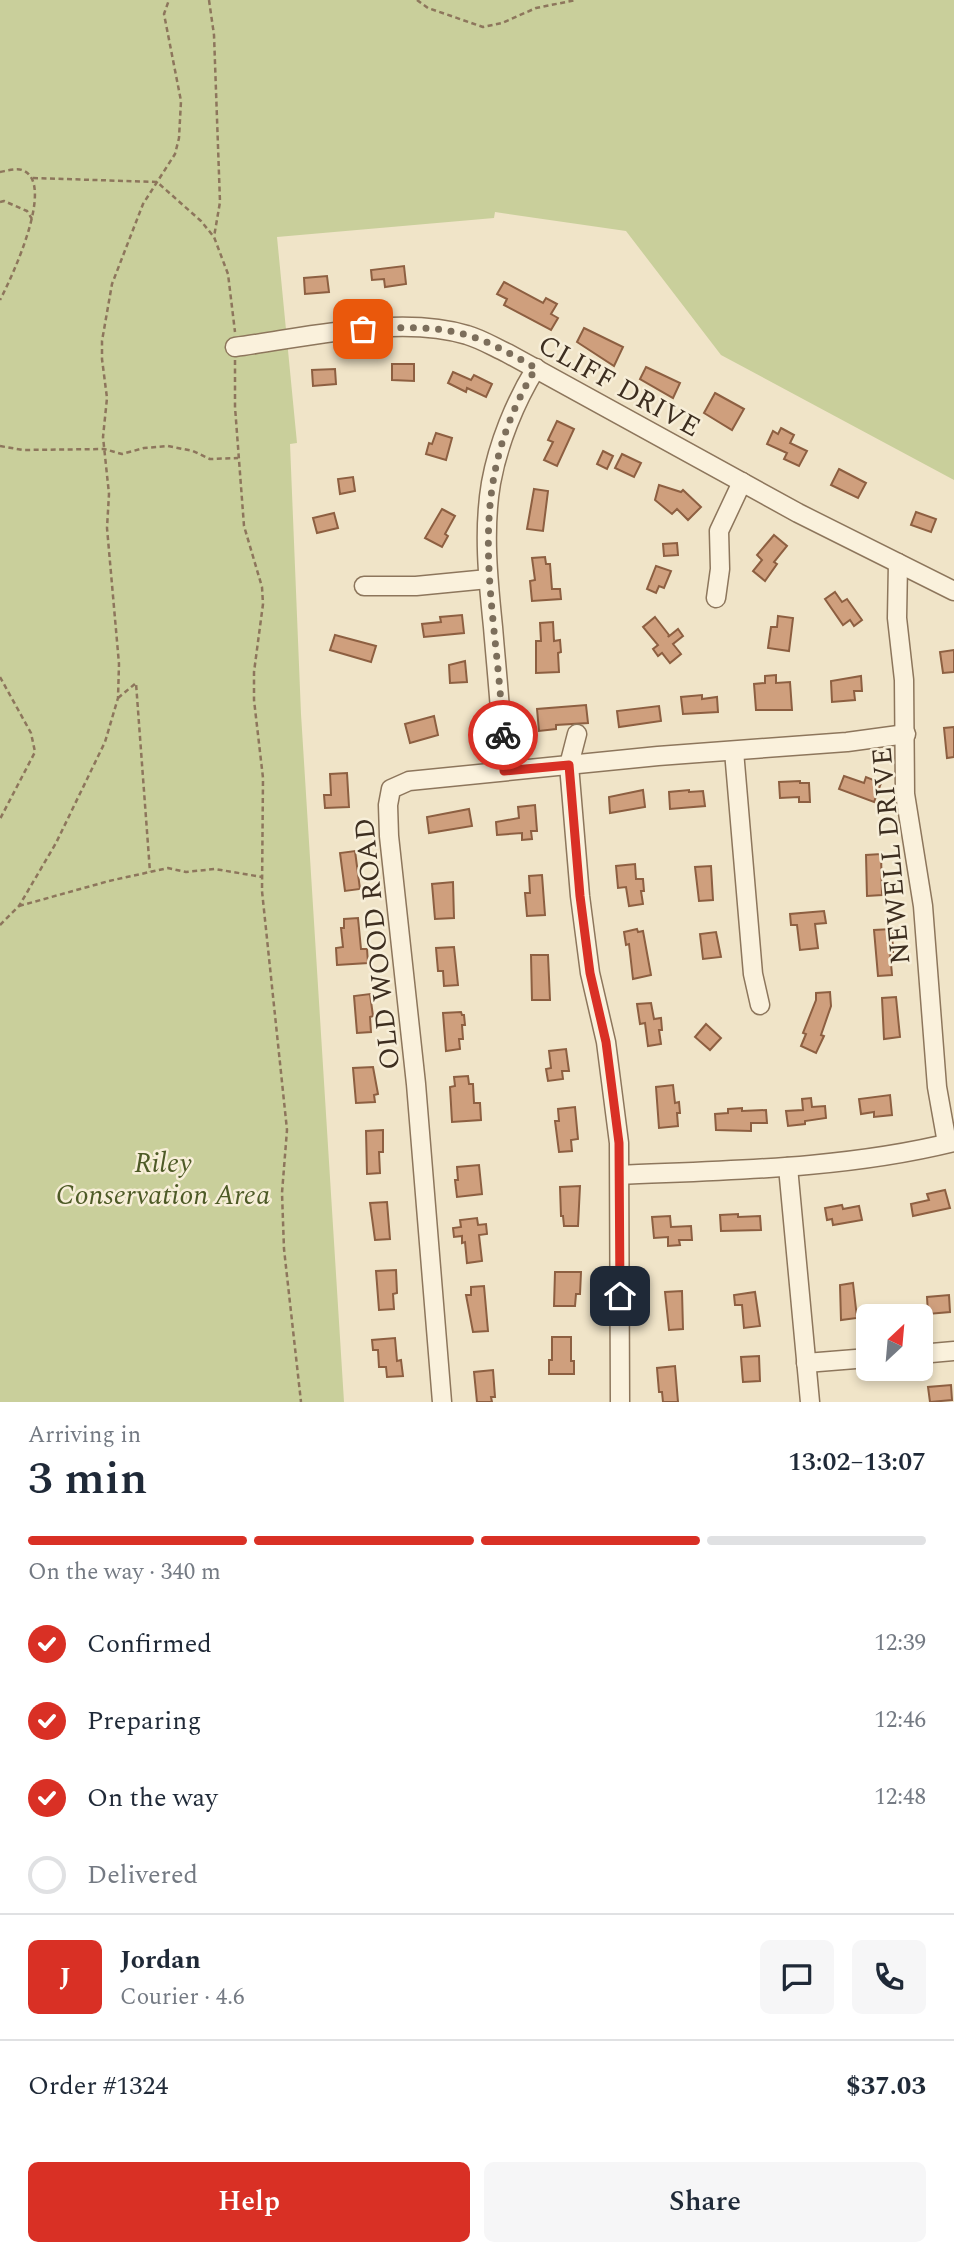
<!DOCTYPE html>
<meta charset="utf-8">
<style>
:root{--surface:#fff;--page:#f6f6f7;--text:#1f2937;--muted:#747a83;--line:#e0e1e3;--accent:#d93025}
body{margin:0;font-family:Spectral,serif;background:var(--page);color:var(--text);height:100vh;display:flex;flex-direction:column;font-size:26px;white-space:nowrap}
*{box-sizing:border-box;margin:0}
p{font-size:23px;color:var(--muted)}
.icon{flex:none;width:38px;height:38px;fill:none;stroke:currentColor;stroke-width:2;stroke-linecap:round;stroke-linejoin:round}
.map{position:relative;height:1402px;overflow:hidden}
.sheet{display:flex;flex-direction:column;background:var(--surface);flex:1}
.sheet>*{flex:none}
.needle{width:46px;rotate:26deg}
.tools{position:absolute;left:856px;top:1304px;display:grid;gap:14px}
.tools a{display:grid;place-items:center;width:77px;height:77px;border-radius:10px;background:var(--surface);box-shadow:0 4px 10px #0003;font-size:35px}
.pin{position:absolute;display:grid;place-items:center;width:60px;height:60px;color:#fff;margin:-30px;border-radius:14px;box-shadow:0 4px 10px #0006}
.courier{position:absolute;display:grid;place-items:center;width:70px;height:70px;margin:-35px;border:5px solid #d93025;border-radius:50%;background:#fff;color:#222;box-shadow:0 2px 9px #0007}
.overview em{font-style:normal;font-weight:600}
.overview div{display:flex;flex-direction:column-reverse}
.overview{display:flex;align-items:center;justify-content:space-between;height:119px;padding:0 28px}
h1{font-size:46px;font-weight:600;line-height:52px}
.bar{display:grid;grid-template-columns:repeat(4,1fr);gap:10px 7px;align-content:center;height:84px;padding:0 28px}
.bar i{height:9px;border-radius:5px;background:var(--line)}
.bar .on{background:var(--accent)}
.bar p{grid-column:span 4}
.line{display:flex;align-items:center;gap:18px;padding:0 28px;border-top:2px solid var(--line)}
.line div{flex:1}
.round{display:grid;place-items:center;flex:none;width:74px;height:74px;border-radius:10px;background:var(--page)}
ol{padding:0 28px;list-style:none}
li{display:flex;align-items:center;gap:21px;height:77px}
li p{margin-inline-start:auto}
li .icon{padding:7px;border-radius:50%;background:var(--accent);color:#fff;stroke-width:4}
li:last-child{color:var(--muted)}
li i{width:38px;height:38px;border:4px solid var(--line);border-radius:50%}
.cta{display:flex;gap:14px;margin-top:auto;padding:14px 28px}
.cta a{flex:1;height:80px;border-radius:10px;background:var(--accent);color:#fff;font-size:28px;font-weight:600;line-height:80px;text-align:center}
.cta a+a{background:var(--page);color:var(--text)}
.map>svg:first-child{display:block}
.green{fill:#c9cf9b}
.building{fill:#cf9f7d;stroke:#8d5f41;stroke-width:2}
.lines{fill:none;stroke-linecap:round;stroke-linejoin:round}
.minor-casing{stroke:#8d765c;stroke-width:21}
.path{stroke:#8d765c;stroke-width:2.5;stroke-dasharray:5 3.5;stroke-linecap:butt}
.minor{stroke:#faf1dc;stroke-width:18}
.done{stroke:#7c6e5b;stroke-width:7;stroke-dasharray:0 12.6}
.route{stroke:#d93025;stroke-width:9}
.labels{text-anchor:middle;stroke-width:5;stroke-linejoin:round;paint-order:stroke}
.street-label{font-size:28px;fill:#3d2e20;stroke:#f7eed8}
.park-label{font-size:28px;font-style:italic;fill:#4d5a26;stroke:#f7eed8}
</style>
<div class="map">
<svg width="954" height="1402" viewBox="0 0 954 1402">
<rect width="100%" height="100%" fill="#f0e4c8"/>
<polygon class="green" points="0,0 954,0 954,480 721,355 626,231 495,212 494,218 277,237 297,443 290,444 301,714 344,1402 0,1402"/>
<g class="building">
<polygon points="404,266 406,284 385,287 384,279 372,280 371,270"/>
<polygon points="327,276 329,292 305,294 304,278"/>
<polygon points="504,282 543,303 546,298 557,304 551,314 558,318 551,330 504,305 507,299 497,294"/>
<polygon points="584,328 623,347 614,366 577,342"/>
<polygon points="392,364 414,364 414,381 392,380"/>
<polygon points="646,367 680,383 673,398 640,379"/>
<polygon points="335,369 336,384 313,386 312,370"/>
<polygon points="453,372 471,380 474,375 492,384 486,397 467,388 466,392 448,383"/>
<polygon points="715,393 744,409 732,430 704,413"/>
<polygon points="557,421 574,429 557,466 544,460 553,442 548,440"/>
<polygon points="781,428 794,435 790,443 807,451 799,466 784,459 787,453 767,444 773,431 778,434"/>
<polygon points="436,433 452,438 446,460 426,454 429,443 432,444"/>
<polygon points="603,451 613,456 607,469 597,464"/>
<polygon points="622,454 641,463 634,477 615,468"/>
<polygon points="839,469 866,483 858,498 831,485"/>
<polygon points="353,477 355,491 340,494 338,479"/>
<polygon points="659,485 681,492 683,490 701,507 688,520 677,509 672,514 655,500"/>
<polygon points="534,489 548,491 543,531 527,529"/>
<polygon points="442,509 455,516 445,534 448,536 442,547 425,538"/>
<polygon points="916,512 936,519 931,532 911,525"/>
<polygon points="334,513 338,528 317,533 313,518"/>
<polygon points="774,535 787,546 774,562 777,564 765,581 753,571 762,560 757,555"/>
<polygon points="677,543 678,555 664,556 663,544"/>
<polygon points="545,557 546,564 550,564 552,589 560,589 561,599 532,601 530,581 535,580 532,558"/>
<polygon points="656,566 671,571 664,588 659,586 656,593 647,589"/>
<polygon points="835,592 842,602 847,599 862,620 854,626 850,620 843,625 825,599"/>
<polygon points="462,615 464,633 424,637 422,624 441,622 440,617"/>
<polygon points="778,616 793,618 789,651 768,648 771,627 777,627"/>
<polygon points="655,617 669,635 668,637 678,629 683,636 673,644 681,654 670,663 662,653 658,656 653,649 658,645 643,627"/>
<polygon points="553,622 554,641 560,640 561,652 558,653 559,672 536,673 536,641 541,641 540,623"/>
<polygon points="335,635 376,646 371,662 330,650"/>
<polygon points="954,650 954,672 943,673 940,652"/>
<polygon points="465,661 467,682 450,683 449,665"/>
<polygon points="776,675 776,683 790,682 792,710 756,710 754,684 765,683 765,676"/>
<polygon points="861,676 862,691 854,691 855,700 832,702 831,681"/>
<polygon points="702,695 702,699 717,697 718,712 683,714 681,697"/>
<polygon points="586,705 588,723 556,725 556,729 539,731 537,709"/>
<polygon points="659,706 661,721 619,727 617,711"/>
<polygon points="434,716 438,735 410,743 405,724"/>
<polygon points="954,727 954,757 947,758 944,728"/>
<polygon points="347,773 349,807 325,808 324,795 331,795 330,774"/>
<polygon points="844,776 864,783 866,777 881,783 874,802 839,789"/>
<polygon points="800,781 800,783 809,783 810,802 799,802 799,797 780,798 779,782"/>
<polygon points="643,790 645,807 610,813 609,797"/>
<polygon points="689,790 689,792 703,791 705,806 670,809 669,792"/>
<polygon points="535,805 537,831 531,831 532,839 522,840 522,833 497,835 496,822 519,818 518,807"/>
<polygon points="469,809 472,826 429,833 427,817"/>
<polygon points="355,851 360,889 345,891 340,853"/>
<polygon points="881,854 882,895 867,896 866,855"/>
<polygon points="635,864 636,879 643,879 644,891 641,891 643,904 629,906 626,887 618,888 616,866"/>
<polygon points="711,866 713,900 699,901 695,867"/>
<polygon points="542,875 545,915 527,916 525,893 530,893 529,876"/>
<polygon points="453,882 454,918 435,919 432,884"/>
<polygon points="824,911 826,923 815,924 818,948 800,950 797,925 791,925 790,914"/>
<polygon points="358,918 361,949 367,949 368,963 337,965 336,948 343,947 341,928 344,928 344,919"/>
<polygon points="637,929 638,932 643,931 651,975 633,979 629,944 626,945 624,932"/>
<polygon points="892,929 893,952 890,952 892,975 878,976 874,930"/>
<polygon points="716,932 721,957 703,959 700,934"/>
<polygon points="454,947 458,985 444,986 443,971 438,971 436,948"/>
<polygon points="531,955 548,955 550,1000 532,1000"/>
<polygon points="830,992 831,1006 821,1035 824,1036 816,1053 801,1046 806,1034 803,1033 816,1000 816,993"/>
<polygon points="370,994 373,1016 370,1017 371,1032 357,1033 354,996"/>
<polygon points="896,997 900,1037 884,1039 882,998"/>
<polygon points="651,1003 654,1019 661,1018 662,1030 659,1030 661,1044 648,1046 645,1023 640,1024 637,1004"/>
<polygon points="461,1012 462,1015 464,1015 465,1025 462,1025 463,1039 459,1039 460,1049 446,1051 443,1013"/>
<polygon points="706,1024 721,1038 710,1050 695,1037"/>
<polygon points="566,1049 569,1071 562,1071 563,1079 548,1081 546,1069 551,1068 549,1051"/>
<polygon points="373,1067 378,1094 374,1095 375,1102 356,1103 353,1068"/>
<polygon points="468,1076 469,1084 473,1084 474,1103 480,1103 481,1120 452,1122 450,1087 455,1086 454,1077"/>
<polygon points="673,1085 675,1103 679,1102 680,1113 677,1113 678,1126 659,1128 656,1087"/>
<polygon points="890,1095 892,1115 874,1117 874,1112 861,1114 859,1099"/>
<polygon points="811,1098 812,1107 825,1106 826,1118 805,1121 805,1124 788,1126 786,1111 803,1110 802,1099"/>
<polygon points="575,1107 578,1139 571,1140 572,1151 559,1152 555,1121 559,1121 558,1109"/>
<polygon points="742,1108 742,1111 766,1110 767,1123 751,1123 751,1131 716,1130 715,1114 728,1113 728,1109"/>
<polygon points="383,1130 383,1152 379,1152 380,1173 367,1174 366,1131"/>
<polygon points="479,1165 482,1194 457,1197 455,1180 458,1180 457,1167"/>
<polygon points="580,1186 578,1226 564,1226 563,1216 561,1216 560,1187"/>
<polygon points="945,1190 950,1208 913,1216 911,1204 929,1200 927,1194"/>
<polygon points="387,1202 390,1239 375,1240 370,1203"/>
<polygon points="842,1205 843,1209 859,1206 862,1220 833,1225 832,1219 827,1220 825,1208"/>
<polygon points="738,1214 738,1217 760,1216 761,1230 721,1231 720,1215"/>
<polygon points="670,1216 671,1227 691,1226 692,1240 679,1240 680,1245 668,1246 668,1237 654,1238 652,1217"/>
<polygon points="477,1218 478,1225 486,1224 487,1234 479,1235 482,1261 467,1263 465,1242 462,1243 462,1236 454,1237 453,1228 461,1227 460,1220"/>
<polygon points="396,1270 397,1293 393,1294 394,1309 379,1310 376,1271"/>
<polygon points="555,1272 581,1272 580,1294 576,1294 575,1306 554,1306"/>
<polygon points="853,1283 857,1318 841,1320 840,1285"/>
<polygon points="484,1286 488,1331 473,1332 466,1295 471,1295 471,1287"/>
<polygon points="682,1291 683,1329 669,1330 665,1292"/>
<polygon points="755,1292 760,1326 744,1328 742,1305 735,1305 734,1295"/>
<polygon points="949,1295 950,1312 928,1314 927,1297"/>
<polygon points="552,1337 571,1337 571,1361 574,1361 574,1374 549,1374 549,1360 552,1360"/>
<polygon points="395,1338 397,1361 401,1360 403,1376 387,1377 386,1367 379,1367 378,1350 373,1350 372,1340"/>
<polygon points="759,1356 760,1381 743,1382 741,1357"/>
<polygon points="675,1366 678,1402 663,1402 662,1392 659,1392 657,1368"/>
<polygon points="493,1370 495,1397 491,1397 492,1402 477,1402 474,1372"/>
<polygon points="951,1385 952,1400 930,1402 928,1387"/>
</g>
<g class="lines">
<defs>
<g id="minor">
<path d="M235,347C304,338 400,314 467,335C481,339 494,347 507,353L798,513L954,591"/>
<polyline points="898,563 897,618 904,680 905,794 923,906 937,1087 947,1143"/>
<polyline points="364,586 416,586 488,579"/>
<polyline points="716,598 720,569 719,531 742,482"/>
<polyline points="577,734 569,765 580,896 590,973 606,1042 619,1143 620,1402"/>
<polyline points="734,751 753,974 760,1005"/>
<path d="M504,771C502,723 497,675 493,627C488,579 483,530 491,483C498,444 515,402 536,368"/>
<polyline points="788,1167 810,1402"/>
<path d="M620,1175C731,1170 845,1169 954,1142"/>
<polyline points="920,1354 954,1351"/>
<polyline points="806,1363 868,1358"/>
<polyline points="442,1402 416,1084 389,836 388,805 391,789 409,781 658,756 847,742 906,734"/>
</g>
</defs>
<use href="#minor" class="minor-casing"/>
<g class="path">
<polyline points="209,0 214,35 220,202 214,237"/>
<polyline points="417,0 428,8 483,27 502,23 536,8 576,0"/>
<path d="M0,172C6,171 16,168 22,170C57,182 11,279 0,300"/>
<polyline points="33,178 157,182 201,221 214,237 228,274 235,332"/>
<polyline points="0,202 4,201 27,211 32,219"/>
<polyline points="235,360 235,407 244,526 262,587 263,604 254,672 254,700 263,778 262,891 287,1130 282,1193 284,1249 301,1402"/>
<polyline points="0,446 23,450 104,449 122,454 144,448 168,446 193,451 210,459 238,458"/>
<polyline points="0,677 31,733 35,752 0,819"/>
<polyline points="118,698 136,683 150,872"/>
<polyline points="19,906 109,881 168,868 186,872 215,869 262,877"/>
<polyline points="0,925 19,906 56,843 105,742 118,698 119,664 107,528 109,494 103,437 107,398 102,359 102,341 112,284 143,204 175,154 179,138 181,101 164,14 169,0"/>
</g>
<use href="#minor" class="minor"/>
</g>
<g class="lines">
<path class="done" d="M363,329C398,328 433,325 467,335C491,342 514,356 536,368C459,495 497,599 503,735"/>
<polyline class="route" points="503,735 504,771 569,765 580,896 590,973 606,1042 619,1143 620,1296"/>
</g>
<g class="labels">
<g class="street-label">
<text transform="translate(620 385) rotate(29)" y="10">CLIFF DRIVE</text>
<text transform="translate(890 856) rotate(-95)" y="10">NEWELL DRIVE</text>
<text transform="translate(376 944) rotate(-96)" y="10">OLD WOOD ROAD</text>
</g>
<g class="park-label">
<text x="163" y="1172">Riley<tspan x="163" dy="32">Conservation Area</tspan></text>
</g>
</g>
</svg>
<div class="tools">
<a><svg class="needle" viewBox="-14 -14 28 28"><path d="M0-13l5 13h-10z" fill="#e53935"/><path d="M0 13l5-13h-10z" fill="#747a83"/></svg></a>
</div>
<div class="pin" style="left:363px;top:329px;background:#ea580c"><svg class="icon" aria-label="bag" viewBox="0 0 24 24"><path d="M5 8h14l-1 12H6zM9 8a3 3 0 0 1 6 0"/></svg></div>
<div class="pin" style="left:620px;top:1296px;background:#1f2937"><svg class="icon" aria-label="home" viewBox="0 0 24 24"><path d="M3 11l9-7 9 7M6 9v11h12V9"/></svg></div>
<div class="courier" style="left:503px;top:735px"><svg class="icon" aria-label="bike" viewBox="0 0 24 24"><circle cx="6" cy="16" r="4"/><circle cx="18" cy="16" r="4"/><path d="M6 16l4-8h5l3 8M10 8l3 8H6M13 5h3"/></svg></div>
</div>
<section class="sheet">
<div class="overview"><div><h1>3 min</h1><p>Arriving in</p></div><em>13:02–13:07</em></div>
<div class="bar"><i class="on"></i><i class="on"></i><i class="on"></i><i></i><p>On the way · 340 m</p></div>
<ol>
<li><svg class="icon" aria-label="check" viewBox="0 0 24 24"><path d="M5 12l5 5 9-10"/></svg>Confirmed<p>12:39</p></li>
<li><svg class="icon" aria-label="check" viewBox="0 0 24 24"><path d="M5 12l5 5 9-10"/></svg>Preparing<p>12:46</p></li>
<li><svg class="icon" aria-label="check" viewBox="0 0 24 24"><path d="M5 12l5 5 9-10"/></svg>On the way<p>12:48</p></li>
<li><i></i>Delivered</li>
</ol>
<div class="line" style="height:126px"><b class="round" style="background:var(--accent);color:#fff">J</b><div><b>Jordan</b><p>Courier · 4.6</p></div><a class="round"><svg class="icon" aria-label="chat" viewBox="0 0 24 24"><path d="M4 5h16v11H9l-5 4z"/></svg></a><a class="round"><svg class="icon" aria-label="phone" viewBox="0 0 24 24"><path d="M5 4h4l2 5-3 2q2 4 5 5l2-3 5 2v4C11 20 4 13 5 4z"/></svg></a></div>
<div class="line" style="height:91px"><div>Order #1324</div><b>$37.03</b></div>
<div class="cta"><a>Help</a><a>Share</a></div>
</section>
